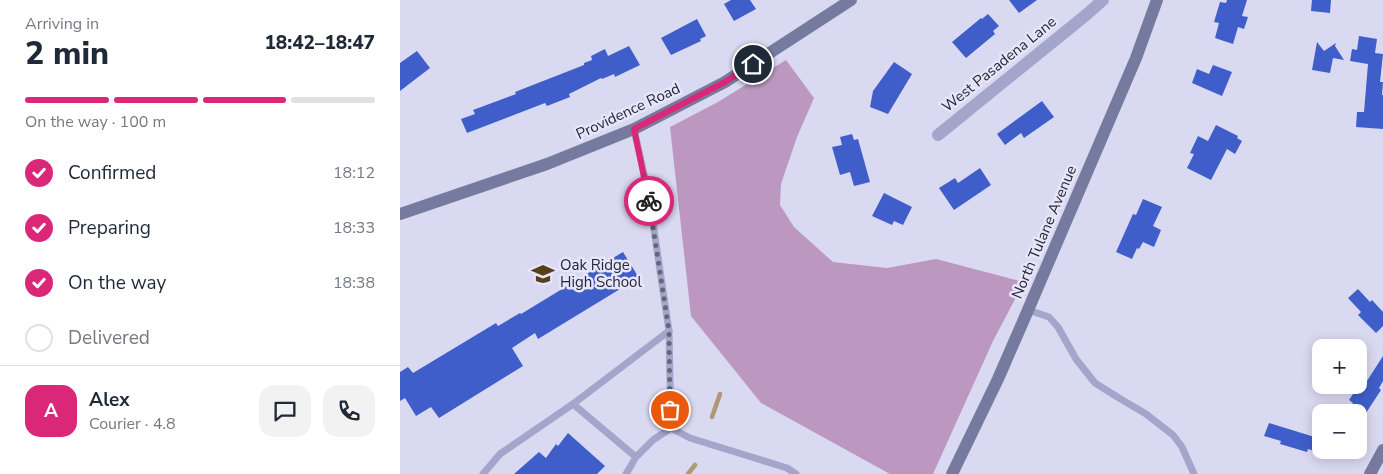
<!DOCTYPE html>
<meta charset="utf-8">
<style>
:root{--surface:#fff;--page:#f2f2f3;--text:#1f2937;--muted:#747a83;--line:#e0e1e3;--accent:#db2777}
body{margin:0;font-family:"Nunito Sans",sans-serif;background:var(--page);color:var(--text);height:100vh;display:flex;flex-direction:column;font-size:19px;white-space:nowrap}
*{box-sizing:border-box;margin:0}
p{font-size:16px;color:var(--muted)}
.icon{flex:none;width:28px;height:28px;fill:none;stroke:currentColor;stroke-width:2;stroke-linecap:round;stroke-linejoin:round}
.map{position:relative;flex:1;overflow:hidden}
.panel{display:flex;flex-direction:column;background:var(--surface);width:400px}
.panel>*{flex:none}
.buttons{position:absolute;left:912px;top:339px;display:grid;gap:10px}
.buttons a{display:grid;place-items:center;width:55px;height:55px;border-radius:10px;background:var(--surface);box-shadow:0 2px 12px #0003;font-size:25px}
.pin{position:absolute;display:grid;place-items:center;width:42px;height:42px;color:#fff;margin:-21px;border:2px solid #fff;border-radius:50%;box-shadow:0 1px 5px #0007}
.courier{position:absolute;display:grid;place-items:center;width:50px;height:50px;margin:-25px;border:4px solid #db2777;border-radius:50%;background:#fff;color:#222;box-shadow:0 1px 6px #0007}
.overview em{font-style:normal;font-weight:800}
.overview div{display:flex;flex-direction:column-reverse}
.overview{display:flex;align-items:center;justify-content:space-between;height:85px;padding:0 25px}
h1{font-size:32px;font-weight:800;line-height:38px}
.bar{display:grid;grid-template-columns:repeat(4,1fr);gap:8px 5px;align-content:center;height:60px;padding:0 25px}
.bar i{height:6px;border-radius:4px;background:var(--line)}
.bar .selected{background:var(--accent)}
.bar p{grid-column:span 4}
.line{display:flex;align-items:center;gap:12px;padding:0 25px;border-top:1px solid var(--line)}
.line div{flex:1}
.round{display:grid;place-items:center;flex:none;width:52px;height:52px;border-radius:15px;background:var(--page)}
ol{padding:0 25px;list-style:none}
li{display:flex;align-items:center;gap:15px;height:55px}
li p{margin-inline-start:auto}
li .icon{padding:5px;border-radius:50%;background:var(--accent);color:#fff;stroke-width:4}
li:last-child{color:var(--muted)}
li i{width:28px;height:28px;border:2px solid var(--line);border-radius:50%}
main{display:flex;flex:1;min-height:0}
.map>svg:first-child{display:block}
.green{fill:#bc98c1}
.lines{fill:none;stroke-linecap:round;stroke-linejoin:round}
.stream{stroke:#af9877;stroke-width:4.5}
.building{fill:#3f5ec9}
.lane{stroke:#a4a5ca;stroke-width:7}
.street{stroke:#a4a5ca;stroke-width:12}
.secondary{stroke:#767a9e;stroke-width:12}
.done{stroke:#656677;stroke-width:5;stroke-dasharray:0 9}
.route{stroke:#db2777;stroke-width:6}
.labels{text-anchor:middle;stroke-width:5;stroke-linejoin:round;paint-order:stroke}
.street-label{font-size:15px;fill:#262835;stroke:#e6e5fa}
.poi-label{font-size:15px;fill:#262835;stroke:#e6e5fa;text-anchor:start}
</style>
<main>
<section class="panel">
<div class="overview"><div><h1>2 min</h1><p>Arriving in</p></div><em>18:42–18:47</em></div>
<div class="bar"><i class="selected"></i><i class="selected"></i><i class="selected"></i><i></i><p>On the way · 100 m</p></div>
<ol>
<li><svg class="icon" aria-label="check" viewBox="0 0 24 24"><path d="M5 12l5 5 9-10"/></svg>Confirmed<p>18:12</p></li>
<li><svg class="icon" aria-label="check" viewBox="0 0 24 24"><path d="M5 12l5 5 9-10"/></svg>Preparing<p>18:33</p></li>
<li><svg class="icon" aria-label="check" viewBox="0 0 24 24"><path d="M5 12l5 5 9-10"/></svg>On the way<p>18:38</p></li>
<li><i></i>Delivered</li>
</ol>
<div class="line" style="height:90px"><b class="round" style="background:var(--accent);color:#fff">A</b><div><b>Alex</b><p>Courier · 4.8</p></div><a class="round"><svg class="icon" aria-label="chat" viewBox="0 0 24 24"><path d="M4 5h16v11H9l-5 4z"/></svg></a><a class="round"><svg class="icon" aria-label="phone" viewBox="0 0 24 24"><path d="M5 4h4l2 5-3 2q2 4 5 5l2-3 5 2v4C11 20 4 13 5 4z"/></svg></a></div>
</section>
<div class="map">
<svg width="983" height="474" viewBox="0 0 983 474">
<rect width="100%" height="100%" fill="#dad9f2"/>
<polygon class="green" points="386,60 414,98 397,137 381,184 380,205 394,227 433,262 487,268 536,259 624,282 593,341 533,474 490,474 361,403 291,316 270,127 318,102"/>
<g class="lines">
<g class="stream">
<polyline points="312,417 320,394"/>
<polyline points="288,474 295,465"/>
</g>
</g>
<g class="building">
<polygon points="331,0 350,0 356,9 334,21 324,4"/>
<polygon points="609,0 637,0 619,13"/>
<polygon points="827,0 847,0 842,16 848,17 844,29 838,27 833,44 815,38 819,23 814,22 820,2 826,3"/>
<polygon points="912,0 931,0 930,13 911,11"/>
<polygon points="588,14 599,26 593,31 595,34 566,58 552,42 581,18 582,19"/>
<polygon points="297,19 306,36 300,39 301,41 271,55 261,38"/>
<polygon points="959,36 977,39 975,53 983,54 980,82 983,82 982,95 983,95 983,129 956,127 957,112 964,112 968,64 950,61 952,49 957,50"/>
<polygon points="917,42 924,51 936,43 935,46 944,60 933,58 930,73 912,70"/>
<polygon points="229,46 240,65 215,77 214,74 202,79 201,78 169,94 170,97 147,106 145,103 67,133 61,119 75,114 73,110 116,94 115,92 184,65 184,63 192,60 191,56 205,49 208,56"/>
<polygon points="17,51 30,68 0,91 0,63"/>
<polygon points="494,62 512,74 488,114 470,107 473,91"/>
<polygon points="813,65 832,72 822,96 792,83 797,69 809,74"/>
<polygon points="642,101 654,117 624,138 621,133 605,145 597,134"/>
<polygon points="816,125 838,136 837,138 842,141 835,154 827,149 811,180 787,168 794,154 790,153 798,136 808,141"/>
<polygon points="452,134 454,140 458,139 470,182 454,186 450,172 440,175 432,147 442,145 440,137"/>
<polygon points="580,168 591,185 554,210 539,188 555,178 558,183"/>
<polygon points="484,193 512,207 503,225 494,221 492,225 472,216"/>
<polygon points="743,199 762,207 753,226 761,230 754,247 743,242 739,249 737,248 732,259 716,252 733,214 736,215"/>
<polygon points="223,252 239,278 236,280 237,282 226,288 225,286 138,339 135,333 112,348 123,366 39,418 31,407 16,416 5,398 0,401 0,372 8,367 13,373 96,323 98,326 120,313 121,314"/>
<polygon points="958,289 970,302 972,300 983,312 983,326 976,333 958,315 961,312 948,298"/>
<polygon points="983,356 983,381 979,388 981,390 966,413 963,411 962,412 946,412 953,403 949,400 963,379 967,381"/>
<polygon points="869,423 921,439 921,453 908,449 907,452 880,444 881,441 864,436"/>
<polygon points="168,433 205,466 197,474 114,474 139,452 146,458 156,444 158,446"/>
</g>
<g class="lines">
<g class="lane">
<polyline points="234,129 249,196 269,331 271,428 290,438 387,468 396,474"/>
<polyline points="628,310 649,317 658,327 676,359 695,383 719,398 746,414 773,435 782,447 794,474"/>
<polyline points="236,457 173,404 269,331"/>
<polyline points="83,474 100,454 173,404"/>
<polyline points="226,474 236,457 253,440 271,428"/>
</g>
<polyline class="street" points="538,135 686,15 703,0"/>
<g class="secondary">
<polyline points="0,214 147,164 234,129 325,82 451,0"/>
<polyline points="552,474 598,379 628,310 736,58 757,0"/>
<polyline points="970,474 983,450"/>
</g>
</g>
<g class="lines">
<polyline class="done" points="249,201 269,331 270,410"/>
<polyline class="route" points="249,201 234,129 325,82 353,64"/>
</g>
<defs>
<symbol id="school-bare" viewBox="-9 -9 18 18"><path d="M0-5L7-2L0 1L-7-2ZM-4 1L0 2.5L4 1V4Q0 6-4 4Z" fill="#583f1b" stroke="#e6e5fa" stroke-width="2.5" paint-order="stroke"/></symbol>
</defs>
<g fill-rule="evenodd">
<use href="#school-bare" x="127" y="258" width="32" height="32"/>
</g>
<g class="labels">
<g class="street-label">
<text transform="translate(599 64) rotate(-39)" y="5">West Pasadena Lane</text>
<text transform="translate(228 111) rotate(-25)" y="5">Providence Road</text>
<text transform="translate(644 232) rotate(-67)" y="5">North Tulane Avenue</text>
</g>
<g class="poi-label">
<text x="160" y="270">Oak Ridge<tspan x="160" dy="17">High School</tspan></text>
</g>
</g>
</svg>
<div class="buttons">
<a>+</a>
<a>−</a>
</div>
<div class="pin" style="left:270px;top:410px;background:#ea580c"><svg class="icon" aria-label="bag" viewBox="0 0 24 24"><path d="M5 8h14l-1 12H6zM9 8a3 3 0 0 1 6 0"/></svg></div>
<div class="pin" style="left:353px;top:64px;background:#1f2937"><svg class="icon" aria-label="home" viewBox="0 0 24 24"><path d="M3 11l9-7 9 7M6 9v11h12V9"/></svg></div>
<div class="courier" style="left:249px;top:201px"><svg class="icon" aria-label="bike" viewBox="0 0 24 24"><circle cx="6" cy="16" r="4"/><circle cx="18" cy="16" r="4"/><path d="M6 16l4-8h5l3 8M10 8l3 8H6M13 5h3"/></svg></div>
</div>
</main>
